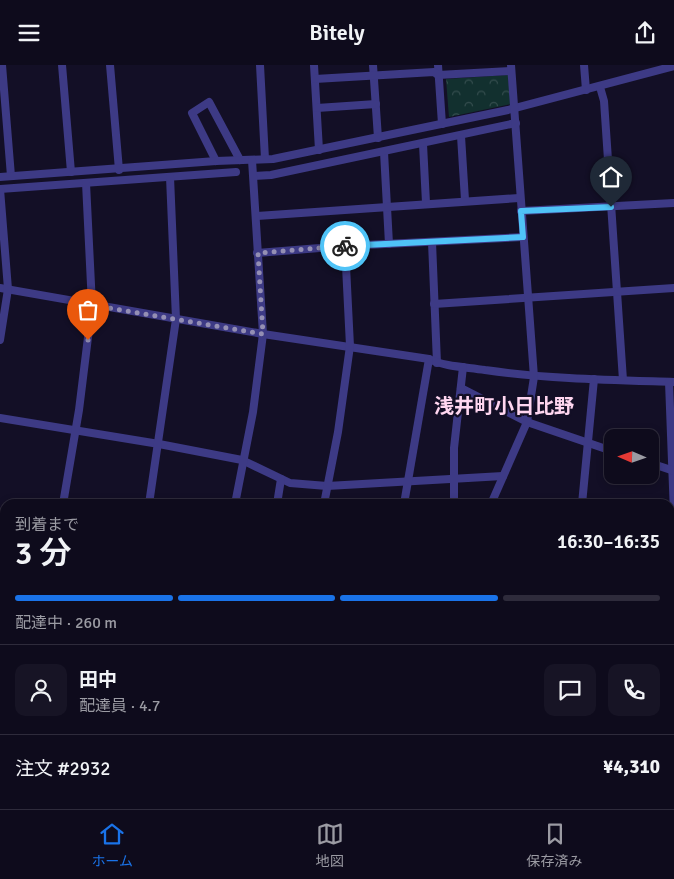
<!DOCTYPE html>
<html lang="ja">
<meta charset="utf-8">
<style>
:root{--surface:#0e0b1c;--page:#171425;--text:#f1f3f6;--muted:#9b9ba3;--line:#2e2b3b;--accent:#1a73e8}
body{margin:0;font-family:Signika,"Noto Sans JP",sans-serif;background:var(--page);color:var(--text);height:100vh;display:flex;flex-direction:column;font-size:19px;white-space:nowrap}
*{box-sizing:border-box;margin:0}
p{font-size:16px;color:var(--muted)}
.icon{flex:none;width:28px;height:28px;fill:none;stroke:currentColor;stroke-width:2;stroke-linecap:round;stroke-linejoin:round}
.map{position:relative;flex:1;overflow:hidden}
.details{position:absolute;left:0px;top:434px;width:675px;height:311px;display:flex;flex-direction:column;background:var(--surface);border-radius:15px 15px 0 0;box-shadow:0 2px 8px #0003,0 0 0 1px var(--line)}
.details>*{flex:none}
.needle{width:32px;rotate:272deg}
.buttons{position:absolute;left:604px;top:364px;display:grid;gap:10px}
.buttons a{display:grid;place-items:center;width:55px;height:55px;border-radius:10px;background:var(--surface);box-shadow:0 2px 8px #0003,0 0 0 1px var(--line);font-size:25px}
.pin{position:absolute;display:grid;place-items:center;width:42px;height:42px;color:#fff;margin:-51px -21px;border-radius:50% 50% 50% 0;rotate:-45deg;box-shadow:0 0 5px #0007}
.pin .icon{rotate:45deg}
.courier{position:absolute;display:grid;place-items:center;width:50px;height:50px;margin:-25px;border:4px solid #4fc3f7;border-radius:50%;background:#fff;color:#222;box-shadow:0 1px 6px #0007}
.head em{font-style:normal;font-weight:600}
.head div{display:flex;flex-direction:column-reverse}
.head{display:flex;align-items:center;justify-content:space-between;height:85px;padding:0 15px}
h1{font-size:32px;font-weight:600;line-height:38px}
.bar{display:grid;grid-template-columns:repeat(4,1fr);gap:8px 5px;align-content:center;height:60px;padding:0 15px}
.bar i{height:6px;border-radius:4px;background:var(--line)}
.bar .on{background:var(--accent)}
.bar p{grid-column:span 4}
.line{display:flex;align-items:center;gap:12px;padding:0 15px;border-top:1px solid var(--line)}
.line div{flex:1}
.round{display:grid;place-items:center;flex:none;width:52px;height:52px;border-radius:10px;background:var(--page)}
header{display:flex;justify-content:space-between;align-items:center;height:65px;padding:0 15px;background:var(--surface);font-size:22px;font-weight:600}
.dock{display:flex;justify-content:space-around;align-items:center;height:70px;border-top:1px solid var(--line);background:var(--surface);font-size:14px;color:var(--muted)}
.dock a{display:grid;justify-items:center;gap:2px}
.dock .on{color:var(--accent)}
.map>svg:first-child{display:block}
.forest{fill:url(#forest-crowns)}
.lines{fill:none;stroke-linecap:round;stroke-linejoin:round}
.minor{stroke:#3d3a85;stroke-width:8}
.major{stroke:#c25bff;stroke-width:10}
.done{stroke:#948fb3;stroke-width:5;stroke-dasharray:0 9}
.route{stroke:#4fc3f7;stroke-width:6}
.labels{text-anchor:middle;stroke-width:4.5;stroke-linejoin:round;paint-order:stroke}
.quarter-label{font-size:20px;font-weight:bold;fill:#ffd6f0;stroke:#130f26}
</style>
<header><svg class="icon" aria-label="menu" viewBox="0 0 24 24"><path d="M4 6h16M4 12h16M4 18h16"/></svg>Bitely<svg class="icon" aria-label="share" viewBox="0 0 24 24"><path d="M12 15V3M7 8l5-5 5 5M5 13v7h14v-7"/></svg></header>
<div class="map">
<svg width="674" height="744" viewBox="0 0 674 744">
<defs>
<pattern id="forest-crowns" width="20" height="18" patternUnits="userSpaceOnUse" patternTransform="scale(1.25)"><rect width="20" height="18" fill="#12302f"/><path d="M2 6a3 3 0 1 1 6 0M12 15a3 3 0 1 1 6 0" fill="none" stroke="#344d4e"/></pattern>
</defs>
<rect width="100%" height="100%" fill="#130f26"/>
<polygon class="forest" points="508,10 511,39 449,52 446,14"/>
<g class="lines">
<g class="minor">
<polyline points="2,0 11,111"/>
<polyline points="62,0 71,107"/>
<polyline points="110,0 119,105"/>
<polyline points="260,0 265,94"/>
<polyline points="314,0 319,85"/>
<polyline points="373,0 378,73"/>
<polyline points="438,0 442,59"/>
<polyline points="584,0 586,25"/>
<polyline points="315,14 434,7 438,10 511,6"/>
<polyline points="600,22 604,36 623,315"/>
<polyline points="317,43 376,39"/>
<polyline points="461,71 465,135"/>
<polyline points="423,79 426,138"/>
<polyline points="384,87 389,179"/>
<polyline points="216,96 192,48 209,37 240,95"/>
<polyline points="254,111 271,110 516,58"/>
<polyline points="0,112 216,96 273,94 508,45 674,1"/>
<polyline points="0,124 236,107"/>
<polyline points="521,146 674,138"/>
<polyline points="257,151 519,133"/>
<polyline points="432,177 437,298"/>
<polyline points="257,188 345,181 523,172"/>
<path d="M0,223L263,269L429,294C445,302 467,302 485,305C548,314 611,315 674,317"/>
<polyline points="434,239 674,223"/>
<polyline points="0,275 8,224 0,124"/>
<polyline points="669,317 674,449"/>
<polyline points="461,323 527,357 612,386"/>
<polyline points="0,353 159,379 242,395 290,418 327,421 503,411"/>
<polyline points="650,398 674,406"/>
<polyline points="63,439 79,345 92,240 86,118"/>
<polyline points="149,439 176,254 170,112"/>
<polyline points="235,439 253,347 263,269 252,95"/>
<polyline points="277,439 281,414"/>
<polyline points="324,439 338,367 350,281 345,181"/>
<polyline points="404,439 429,294"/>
<polyline points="454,439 454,383 463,302"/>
<polyline points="491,439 527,357 534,312 511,0"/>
<polyline points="582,439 594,314"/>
<polyline points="0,481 5,482"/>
<polyline points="670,523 674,479"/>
<polyline points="670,613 674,614"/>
<polyline points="0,614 5,615"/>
<polyline points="670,710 674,711"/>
<polyline points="99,744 99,740"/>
<polyline points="186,744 187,740"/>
<polyline points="294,744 294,740"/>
<polyline points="455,744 456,740"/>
<polyline points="559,744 559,740"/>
<polyline points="648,744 648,740"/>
</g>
<g class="major">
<polyline points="0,655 5,665"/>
<polyline points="42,740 44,744"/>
</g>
</g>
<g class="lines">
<polyline class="done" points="88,275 92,240 263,269 258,188 345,181"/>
<polyline class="route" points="345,181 523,172 521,146 611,142"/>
</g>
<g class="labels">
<g class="quarter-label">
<text x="504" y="348">浅井町小日比野</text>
</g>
</g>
</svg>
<div class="buttons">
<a><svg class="needle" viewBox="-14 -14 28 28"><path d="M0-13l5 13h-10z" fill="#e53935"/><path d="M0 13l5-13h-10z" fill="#9b9ba3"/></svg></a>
</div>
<div class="pin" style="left:88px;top:275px;background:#ea580c"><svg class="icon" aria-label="bag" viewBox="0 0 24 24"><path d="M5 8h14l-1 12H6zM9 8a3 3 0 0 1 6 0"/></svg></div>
<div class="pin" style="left:611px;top:142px;background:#1f2937"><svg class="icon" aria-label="home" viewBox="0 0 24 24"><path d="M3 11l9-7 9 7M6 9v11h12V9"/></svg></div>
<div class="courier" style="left:345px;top:181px"><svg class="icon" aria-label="bike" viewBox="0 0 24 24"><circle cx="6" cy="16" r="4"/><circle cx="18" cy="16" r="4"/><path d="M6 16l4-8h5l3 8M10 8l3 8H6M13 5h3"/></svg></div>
<section class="details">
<div class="head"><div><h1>3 分</h1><p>到着まで</p></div><em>16:30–16:35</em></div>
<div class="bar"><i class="on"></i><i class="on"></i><i class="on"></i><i></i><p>配達中 · 260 m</p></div>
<div class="line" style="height:90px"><a class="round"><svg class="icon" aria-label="person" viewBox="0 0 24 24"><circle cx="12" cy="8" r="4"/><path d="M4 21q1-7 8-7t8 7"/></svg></a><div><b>田中</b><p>配達員 · 4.7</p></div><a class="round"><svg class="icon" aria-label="chat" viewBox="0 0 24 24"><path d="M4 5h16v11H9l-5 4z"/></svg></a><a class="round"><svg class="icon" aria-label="phone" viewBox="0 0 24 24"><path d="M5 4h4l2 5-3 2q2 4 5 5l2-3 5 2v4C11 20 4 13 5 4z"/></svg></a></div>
<div class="line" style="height:65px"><div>注文 #2932</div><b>¥4,310</b></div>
</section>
</div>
<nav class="dock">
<a class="on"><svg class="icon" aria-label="home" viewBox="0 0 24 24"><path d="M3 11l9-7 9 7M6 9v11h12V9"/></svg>ホーム</a>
<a><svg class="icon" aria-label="map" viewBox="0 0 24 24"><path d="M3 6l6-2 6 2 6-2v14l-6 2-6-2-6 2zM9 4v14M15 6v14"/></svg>地図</a>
<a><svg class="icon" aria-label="saved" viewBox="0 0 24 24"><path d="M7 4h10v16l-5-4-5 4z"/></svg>保存済み</a>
</nav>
